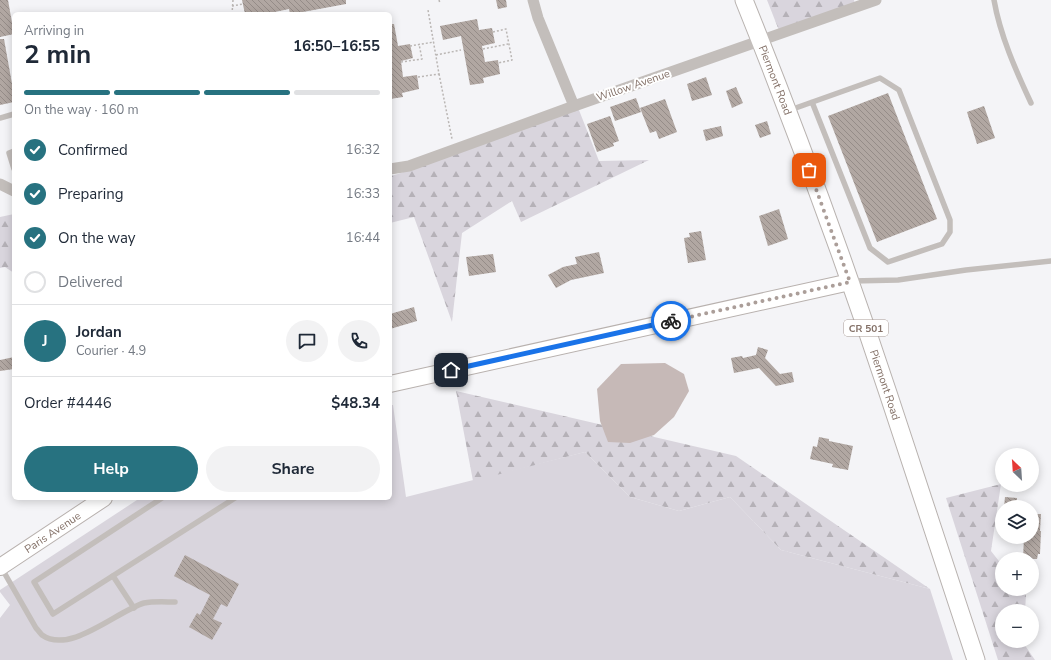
<!DOCTYPE html>
<meta charset="utf-8">
<style>
:root{--surface:#fff;--page:#f2f2f3;--text:#1f2937;--muted:#747a83;--line:#e0e1e3;--accent:#277280}
body{margin:0;font-family:"Nunito Sans",sans-serif;background:var(--page);color:var(--text);height:100vh;display:flex;flex-direction:column;font-size:15px;white-space:nowrap}
*{box-sizing:border-box;margin:0}
p{font-size:13px;color:var(--muted)}
.icon{flex:none;width:22px;height:22px;fill:none;stroke:currentColor;stroke-width:2;stroke-linecap:round;stroke-linejoin:round}
.map{position:relative;flex:1;overflow:hidden}
.drawer{position:absolute;left:12px;top:12px;width:380px;height:488px;display:flex;flex-direction:column;background:var(--surface);border-radius:6px;box-shadow:0 2px 10px #0003}
.drawer>*{flex:none}
.needle{width:26px;rotate:335deg}
.tools{position:absolute;left:995px;top:448px;display:grid;gap:8px}
.tools a{display:grid;place-items:center;width:44px;height:44px;border-radius:50%;background:var(--surface);box-shadow:0 2px 10px #0003;font-size:20px}
.pin{position:absolute;display:grid;place-items:center;width:34px;height:34px;color:#fff;margin:-17px;border-radius:8px;box-shadow:0 2px 6px #0006}
.courier{position:absolute;display:grid;place-items:center;width:40px;height:40px;margin:-20px;border:3px solid #1a73e8;border-radius:50%;background:#fff;color:#222;box-shadow:0 1px 5px #0007}
.headline em{font-style:normal;font-weight:700}
.headline div{display:flex;flex-direction:column-reverse}
.headline{display:flex;align-items:center;justify-content:space-between;height:68px;padding:0 12px}
h1{font-size:26px;font-weight:700;line-height:30px}
.bar{display:grid;grid-template-columns:repeat(4,1fr);gap:6px 4px;align-content:center;height:48px;padding:0 12px}
.bar i{height:5px;border-radius:3px;background:var(--line)}
.bar .current{background:var(--accent)}
.bar p{grid-column:span 4}
.line{display:flex;align-items:center;gap:10px;padding:0 12px;border-top:1px solid var(--line)}
.line div{flex:1}
.round{display:grid;place-items:center;flex:none;width:42px;height:42px;border-radius:21px;background:var(--page)}
ol{padding:0 12px;list-style:none}
li{display:flex;align-items:center;gap:12px;height:44px}
li p{margin-inline-start:auto}
li .icon{padding:4px;border-radius:50%;background:var(--accent);color:#fff;stroke-width:4}
li:last-child{color:var(--muted)}
li i{width:22px;height:22px;border:2px solid var(--line);border-radius:50%}
.cta{display:flex;gap:8px;margin-top:auto;padding:8px 12px}
.cta a{flex:1;height:46px;border-radius:24px;background:var(--accent);color:#fff;font-size:16px;font-weight:700;line-height:46px;text-align:center}
.cta a+a{background:var(--page);color:var(--text)}
.map>svg:first-child{display:block}
.grass{fill:#d9d5dd}
.forest{fill:url(#forest-firs)}
.water{fill:#c6b9b7}
.building{fill:url(#building-back-hatch)}
.lines{fill:none;stroke-linecap:round;stroke-linejoin:round}
.secondary-casing{stroke:#b8b1ae;stroke-width:18}
.primary-casing{stroke:#b8b2af;stroke-width:19}
.path{stroke:#bab6b4;stroke-width:1.5;stroke-dasharray:2 2;stroke-linecap:butt}
.lane{stroke:#c3bebb;stroke-width:5.5}
.street{stroke:#c3bebb;stroke-width:11}
.secondary{stroke:#fff;stroke-width:16}
.primary{stroke:#fff;stroke-width:17}
.done{stroke:#ab9e99;stroke-width:4;stroke-dasharray:0 7.2}
.route{stroke:#1a73e8;stroke-width:5}
.labels{text-anchor:middle;stroke-width:4;stroke-linejoin:round;paint-order:stroke}
.shield{fill:#fff;stroke:#a89b95;stroke-width:1}
.shield-label{font-size:10px;font-weight:bold;fill:#837067}
.street-label{font-size:11px;fill:#837067;stroke:#fff}
</style>
<div class="map">
<svg width="1051" height="660" viewBox="0 0 1051 660">
<defs>
<pattern id="forest-firs" width="22" height="20" patternUnits="userSpaceOnUse"><rect width="22" height="20" fill="#d9d5dd"/><path d="M5 1l3.5 6h-7zM16 11l3.5 6h-7z" fill="#b5b1b7"/></pattern>
<pattern id="building-back-hatch" width="6" height="6" patternUnits="userSpaceOnUse"><rect width="6" height="6" fill="#b1a7a2"/><path d="M-1 5l2 2M0 0l6 6M5-1l2 2" fill="none" stroke="#958c88"/></pattern>
</defs>
<rect width="100%" height="100%" fill="#f4f4f7"/>
<polygon class="grass" points="390,405 393,405 406,497 585,452 630,497 679,511 730,497 781,550 930,589 953,660 0,660 0,618 10,605 0,592 0,590 140,498 390,498"/>
<g class="forest">
<polygon points="767,0 854,0 856,10 780,33"/>
<polygon points="577,105 599,161 649,160 521,222 512,201 462,233 452,322 414,217 390,223 390,176 398,174"/>
<polygon points="14,214 14,273 5,267 0,268 0,217"/>
<polygon points="456,391 736,456 930,589 781,550 730,497 679,511 630,497 585,452 473,481"/>
<polygon points="1001,484 991,551 1002,565 1002,589 1021,589 1026,595 1025,611 1002,611 1002,641 1022,641 1035,660 998,660 946,498"/>
</g>
<polygon class="water" points="665,363 684,374 689,391 674,417 654,435 630,443 608,442 600,421 597,389 621,364"/>
<g class="building">
<polygon points="0,0 8,0 14,34 0,37"/>
<polygon points="242,0 346,0 346,4 292,14 290,14 289,9 265,14 245,14"/>
<polygon points="496,0 506,0 507,7 498,9"/>
<polygon points="477,19 479,30 492,28 495,43 482,46 485,62 498,60 500,74 483,78 484,83 470,85 461,36 443,40 440,26"/>
<polygon points="390,24 394,24 398,46 410,44 413,58 401,61 403,77 417,75 419,89 402,93 403,97 390,99"/>
<polygon points="0,39 4,39 14,95 14,102 0,105"/>
<polygon points="706,77 712,95 692,101 687,84"/>
<polygon points="736,87 743,103 732,108 726,91"/>
<polygon points="888,93 937,219 877,242 828,116"/>
<polygon points="636,98 641,112 615,121 610,107"/>
<polygon points="665,99 677,132 659,139 656,131 650,133 640,108"/>
<polygon points="984,106 995,138 977,144 967,112"/>
<polygon points="610,116 619,141 613,143 614,146 597,152 587,124"/>
<polygon points="767,121 771,134 760,138 755,125"/>
<polygon points="721,126 723,136 706,141 703,130"/>
<polygon points="779,209 788,239 768,246 759,216"/>
<polygon points="701,231 706,260 688,263 684,238 690,237 689,233"/>
<polygon points="599,252 604,273 571,280 556,288 548,275 563,267 577,264 575,257"/>
<polygon points="493,254 496,272 469,276 466,257"/>
<polygon points="414,307 417,321 390,329 390,314"/>
<polygon points="758,347 768,350 765,358 780,374 792,372 794,382 776,386 759,368 734,373 731,358 742,356 743,358 756,355"/>
<polygon points="14,357 14,369 0,371 0,360"/>
<polygon points="819,437 829,439 829,441 853,446 848,470 832,467 833,464 810,459 813,446 817,447"/>
<polygon points="1005,497 1017,498 1017,507 1004,507"/>
<polygon points="1032,514 1041,514 1040,531 1041,531 1040,554 1038,554 1037,559 1023,559 1024,537 1032,537"/>
<polygon points="185,555 239,584 227,607 221,604 213,619 222,623 212,640 189,627 197,613 200,615 210,595 174,576"/>
</g>
<g class="lines">
<defs>
<g id="secondary">
<polyline points="390,384 850,282"/>
<path id="s1" d="M0,567L104,498"/>
</g>
<g id="primary">
<path id="s2" d="M744,0C796,129 844,260 888,393C918,482 946,571 976,660"/>
</g>
</defs>
<use href="#secondary" class="secondary-casing"/>
<use href="#primary" class="primary-casing"/>
<g class="path">
<polyline points="439,0 440,3"/>
<polyline points="232,6 243,4"/>
<polyline points="232,14 233,0"/>
<polyline points="493,32 506,29 512,60 498,63"/>
<polyline points="410,46 434,42"/>
<polyline points="483,49 508,44"/>
<polyline points="436,55 461,50"/>
<polyline points="401,62 422,59 419,44"/>
<polyline points="439,74 452,139"/>
<polyline points="418,77 439,74 428,10"/>
</g>
<g class="lane">
<path d="M994,0C1000,35 1016,71 1031,103"/>
<polyline points="790,110 880,78 899,90 950,220 950,232 942,244 888,262 870,248 812,102"/>
<polyline points="0,118 14,114"/>
<polyline points="14,151 9,153 14,169"/>
<polyline points="852,281 898,280 966,270 1051,261"/>
<polyline points="162,498 34,582 53,614 235,498"/>
<path d="M1,567L36,628C38,630 40,633 42,635C70,655 117,611 144,603C154,601 166,602 175,602"/>
<polyline points="113,576 134,608"/>
</g>
<g class="street">
<polyline points="533,0 538,18 574,106"/>
<polyline points="390,169 409,166 574,106 876,0"/>
<polyline points="0,184 14,191"/>
</g>
<use href="#secondary" class="secondary"/>
<use href="#primary" class="primary"/>
</g>
<g class="lines">
<polyline class="done" points="671,321 850,282 809,170"/>
<polyline class="route" points="451,370 671,321"/>
</g>
<g class="labels">
<rect class="shield" x="844" y="320" width="44" height="16" rx="3"/>
<g class="shield-label">
<text x="866" y="332">CR 501</text>
</g>
<g class="street-label">
<text dy="4" stroke="none"><textPath href="#s2" startOffset="86">Piermont Road</textPath></text>
<text transform="translate(633 85) rotate(-19)" y="4">Willow Avenue</text>
<text dy="4" stroke="none"><textPath href="#s2" startOffset="410">Piermont Road</textPath></text>
<text dy="4" stroke="none"><textPath href="#s1" startOffset="63">Paris Avenue</textPath></text>
</g>
</g>
</svg>
<div class="tools">
<a><svg class="needle" viewBox="-14 -14 28 28"><path d="M0-13l5 13h-10z" fill="#e53935"/><path d="M0 13l5-13h-10z" fill="#747a83"/></svg></a>
<a><svg class="icon" aria-label="layers" viewBox="0 0 24 24"><path d="M12 4l9 5-9 5-9-5zM3 14l9 5 9-5"/></svg></a>
<a>+</a>
<a>−</a>
</div>
<div class="pin" style="left:809px;top:170px;background:#ea580c"><svg class="icon" aria-label="bag" viewBox="0 0 24 24"><path d="M5 8h14l-1 12H6zM9 8a3 3 0 0 1 6 0"/></svg></div>
<div class="pin" style="left:451px;top:370px;background:#1f2937"><svg class="icon" aria-label="home" viewBox="0 0 24 24"><path d="M3 11l9-7 9 7M6 9v11h12V9"/></svg></div>
<div class="courier" style="left:671px;top:321px"><svg class="icon" aria-label="bike" viewBox="0 0 24 24"><circle cx="6" cy="16" r="4"/><circle cx="18" cy="16" r="4"/><path d="M6 16l4-8h5l3 8M10 8l3 8H6M13 5h3"/></svg></div>
<section class="drawer">
<div class="headline"><div><h1>2 min</h1><p>Arriving in</p></div><em>16:50–16:55</em></div>
<div class="bar"><i class="current"></i><i class="current"></i><i class="current"></i><i></i><p>On the way · 160 m</p></div>
<ol>
<li><svg class="icon" aria-label="check" viewBox="0 0 24 24"><path d="M5 12l5 5 9-10"/></svg>Confirmed<p>16:32</p></li>
<li><svg class="icon" aria-label="check" viewBox="0 0 24 24"><path d="M5 12l5 5 9-10"/></svg>Preparing<p>16:33</p></li>
<li><svg class="icon" aria-label="check" viewBox="0 0 24 24"><path d="M5 12l5 5 9-10"/></svg>On the way<p>16:44</p></li>
<li><i></i>Delivered</li>
</ol>
<div class="line" style="height:72px"><b class="round" style="background:var(--accent);color:#fff">J</b><div><b>Jordan</b><p>Courier · 4.9</p></div><a class="round"><svg class="icon" aria-label="chat" viewBox="0 0 24 24"><path d="M4 5h16v11H9l-5 4z"/></svg></a><a class="round"><svg class="icon" aria-label="phone" viewBox="0 0 24 24"><path d="M5 4h4l2 5-3 2q2 4 5 5l2-3 5 2v4C11 20 4 13 5 4z"/></svg></a></div>
<div class="line" style="height:52px"><div>Order #4446</div><b>$48.34</b></div>
<div class="cta"><a>Help</a><a>Share</a></div>
</section>
</div>
